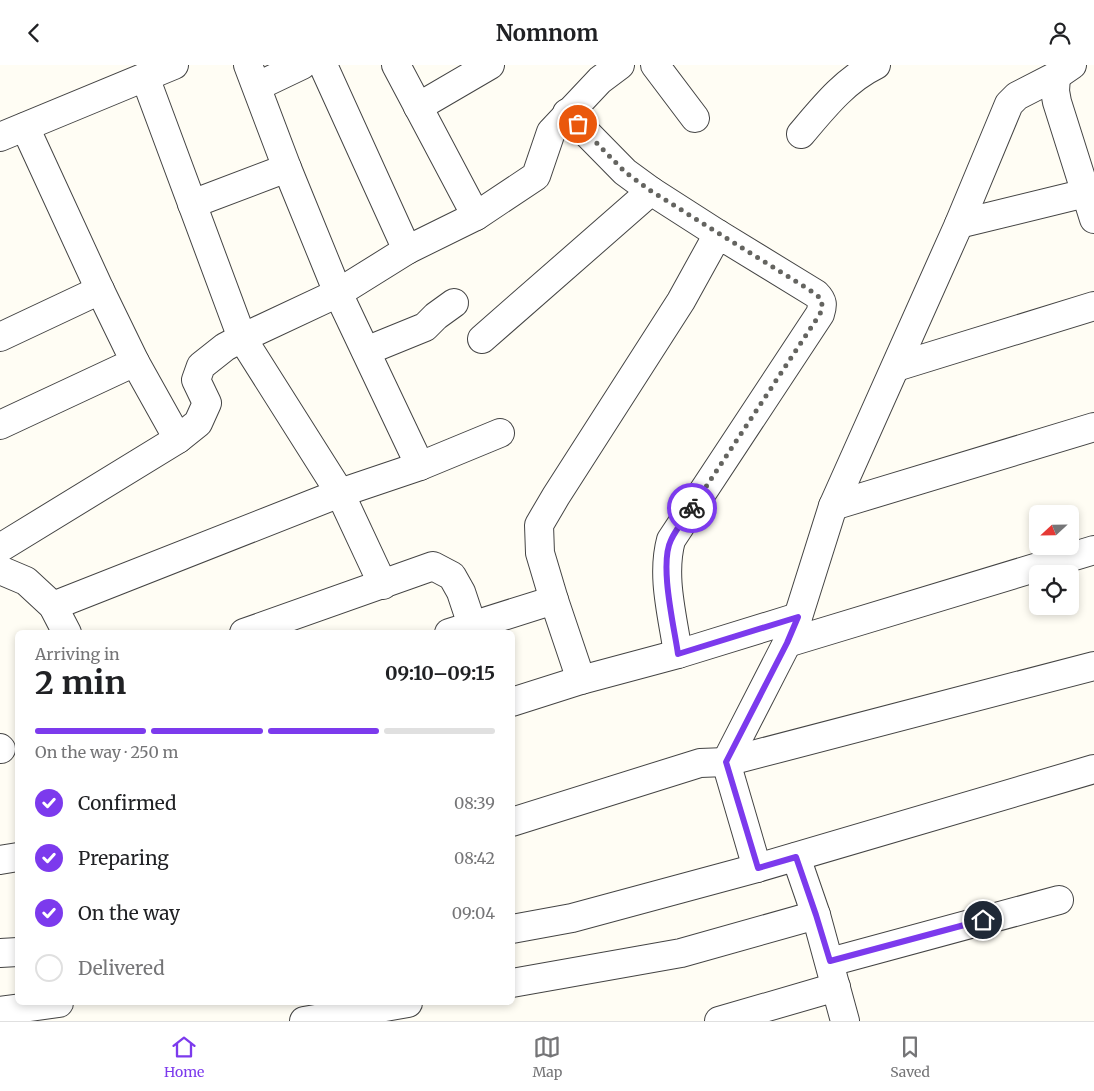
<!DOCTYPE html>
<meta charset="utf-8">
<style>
:root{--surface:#fff;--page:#f2f2f2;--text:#202124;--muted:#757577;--line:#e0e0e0;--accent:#7c3aed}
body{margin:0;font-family:Merriweather,serif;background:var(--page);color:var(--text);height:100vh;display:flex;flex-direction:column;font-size:19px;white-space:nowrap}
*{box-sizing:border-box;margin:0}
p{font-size:16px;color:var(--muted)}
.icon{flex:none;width:28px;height:28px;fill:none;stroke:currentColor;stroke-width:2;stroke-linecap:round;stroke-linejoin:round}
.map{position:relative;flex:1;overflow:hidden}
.details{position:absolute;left:15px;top:565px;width:500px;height:375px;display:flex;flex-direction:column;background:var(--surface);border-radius:8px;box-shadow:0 2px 8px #0003}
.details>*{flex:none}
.needle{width:32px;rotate:248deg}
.tools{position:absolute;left:1029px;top:440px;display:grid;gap:10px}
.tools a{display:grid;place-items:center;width:50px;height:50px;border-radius:8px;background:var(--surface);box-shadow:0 2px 8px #0003;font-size:25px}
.pin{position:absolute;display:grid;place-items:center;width:42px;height:42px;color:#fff;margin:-21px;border:2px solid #fff;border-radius:50%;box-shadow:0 1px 5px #0007}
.courier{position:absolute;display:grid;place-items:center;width:50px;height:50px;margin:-25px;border:4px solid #7c3aed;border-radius:50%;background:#fff;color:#222;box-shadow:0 1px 6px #0007}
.overview em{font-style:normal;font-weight:700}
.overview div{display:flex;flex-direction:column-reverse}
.overview{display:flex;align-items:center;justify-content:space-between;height:85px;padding:0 20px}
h1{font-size:32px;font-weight:700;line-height:38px}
.bar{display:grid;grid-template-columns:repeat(4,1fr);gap:8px 5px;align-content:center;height:60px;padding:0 20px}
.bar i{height:6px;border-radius:4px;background:var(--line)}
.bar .on{background:var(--accent)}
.bar p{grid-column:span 4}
ol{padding:0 20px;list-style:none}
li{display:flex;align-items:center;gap:15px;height:55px}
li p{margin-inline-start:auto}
li .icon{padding:5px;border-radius:50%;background:var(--accent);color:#fff;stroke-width:4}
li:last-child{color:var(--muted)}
li i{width:28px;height:28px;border:2px solid var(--line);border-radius:50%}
header{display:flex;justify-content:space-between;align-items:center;height:65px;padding:0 20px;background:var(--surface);font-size:22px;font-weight:700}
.tab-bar{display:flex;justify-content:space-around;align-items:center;height:70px;border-top:1px solid var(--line);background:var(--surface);font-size:14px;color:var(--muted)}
.tab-bar a{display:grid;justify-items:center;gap:2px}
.tab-bar .on{color:var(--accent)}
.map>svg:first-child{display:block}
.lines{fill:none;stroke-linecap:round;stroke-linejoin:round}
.minor-casing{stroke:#444;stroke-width:30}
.minor{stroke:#fff;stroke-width:28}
.done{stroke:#646460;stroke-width:5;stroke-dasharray:0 9}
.route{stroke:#7c3aed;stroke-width:6}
</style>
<header><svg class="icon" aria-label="back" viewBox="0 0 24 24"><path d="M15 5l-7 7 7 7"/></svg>Nomnom<svg class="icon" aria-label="person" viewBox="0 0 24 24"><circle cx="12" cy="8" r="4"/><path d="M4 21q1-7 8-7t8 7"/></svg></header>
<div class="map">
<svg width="1094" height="956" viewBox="0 0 1094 956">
<rect width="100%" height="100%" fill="#fffdf4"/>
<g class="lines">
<defs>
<g id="minor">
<polyline points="248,0 287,103 338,228 420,401"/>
<polyline points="323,0 407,185"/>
<polyline points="655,0 695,53"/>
<polyline points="1056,11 1055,26 1057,37 1094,154"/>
<polyline points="145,12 242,273 340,428 383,520"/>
<polyline points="258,21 302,0"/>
<polyline points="418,42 490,0"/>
<polyline points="567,48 625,107 651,126"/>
<path d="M801,69C823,43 845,15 876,0"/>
<polyline points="0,72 174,0"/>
<polyline points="192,139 287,103"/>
<polyline points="476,151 536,111 551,67 600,15 620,0"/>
<polyline points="959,159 1086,128"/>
<polyline points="0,272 100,225"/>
<polyline points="482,274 651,126 718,169"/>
<polyline points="366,286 425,262 436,251 454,238"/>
<polyline points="135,297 178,374"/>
<polyline points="896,302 1094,241"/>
<polyline points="0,360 135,297 100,225 25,62"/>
<polyline points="833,441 1094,362"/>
<polyline points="0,483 178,374 198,358 207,338 196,315 201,301 225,282 242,273 338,228 407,185 476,151 396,0"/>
<polyline points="0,505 26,516 53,541 67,568"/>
<polyline points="53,541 340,428 420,401 500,368"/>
<polyline points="244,568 433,501 452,511 461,527 472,560"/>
<polyline points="449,568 554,535"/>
<polyline points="787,578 1094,485"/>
<path d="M581,615L554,535L540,488L539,460L556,431L681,236L718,169L816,229C823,236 823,240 820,249L671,475C661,512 673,552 678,589"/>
<polyline points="512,637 581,615 678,589 798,552"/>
<polyline points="0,683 1,684"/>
<polyline points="512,757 700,698 726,697 1094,601"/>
<polyline points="796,792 816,850 845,956"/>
<polyline points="0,795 18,792"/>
<polyline points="757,803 726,697 787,578 798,552 833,441 959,159 1009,39 1017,31 1056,11 1072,0"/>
<polyline points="512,864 572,853 757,803 1094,704"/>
<polyline points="0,888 18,887"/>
<polyline points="830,897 1059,835"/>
<polyline points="512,918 681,888 816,850"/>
<polyline points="0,946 59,938"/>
<polyline points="304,956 408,938"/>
<polyline points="719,956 836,922"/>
</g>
</defs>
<use href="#minor" class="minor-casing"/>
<use href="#minor" class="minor"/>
</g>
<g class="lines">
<path class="done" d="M578,59L625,107L651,126L816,229C823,236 823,240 820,249L692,443"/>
<path class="route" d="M692,443C685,453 676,464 671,475C659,499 674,561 678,589L798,552L787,578L726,697L758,803L796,792L816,850L830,896L983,855"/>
</g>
</svg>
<div class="tools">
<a><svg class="needle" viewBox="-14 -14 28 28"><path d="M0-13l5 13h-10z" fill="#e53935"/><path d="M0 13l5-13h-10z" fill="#757577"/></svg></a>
<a><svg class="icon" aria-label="locate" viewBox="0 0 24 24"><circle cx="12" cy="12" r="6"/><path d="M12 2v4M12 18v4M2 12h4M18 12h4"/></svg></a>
</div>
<div class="pin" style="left:578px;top:59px;background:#ea580c"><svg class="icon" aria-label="bag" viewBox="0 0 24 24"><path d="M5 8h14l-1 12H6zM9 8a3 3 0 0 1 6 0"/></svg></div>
<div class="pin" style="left:983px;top:855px;background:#1f2937"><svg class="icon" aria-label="home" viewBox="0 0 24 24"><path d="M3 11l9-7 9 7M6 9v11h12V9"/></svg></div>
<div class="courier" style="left:692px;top:443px"><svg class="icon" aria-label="bike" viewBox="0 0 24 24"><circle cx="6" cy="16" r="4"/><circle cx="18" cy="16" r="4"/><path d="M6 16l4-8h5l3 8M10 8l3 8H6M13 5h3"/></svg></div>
<section class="details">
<div class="overview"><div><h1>2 min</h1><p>Arriving in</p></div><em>09:10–09:15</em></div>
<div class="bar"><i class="on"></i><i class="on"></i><i class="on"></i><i></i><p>On the way · 250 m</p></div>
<ol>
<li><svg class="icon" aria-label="check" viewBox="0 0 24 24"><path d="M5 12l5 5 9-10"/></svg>Confirmed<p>08:39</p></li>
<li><svg class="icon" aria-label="check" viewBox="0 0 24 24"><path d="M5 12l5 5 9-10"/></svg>Preparing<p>08:42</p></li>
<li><svg class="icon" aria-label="check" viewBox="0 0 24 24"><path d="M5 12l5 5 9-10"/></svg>On the way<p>09:04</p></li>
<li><i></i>Delivered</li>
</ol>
</section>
</div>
<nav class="tab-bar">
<a class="on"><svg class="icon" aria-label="home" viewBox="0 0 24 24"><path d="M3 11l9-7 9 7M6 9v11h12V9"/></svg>Home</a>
<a><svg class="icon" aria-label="map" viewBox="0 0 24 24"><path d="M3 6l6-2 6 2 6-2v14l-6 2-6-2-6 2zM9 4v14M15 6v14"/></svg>Map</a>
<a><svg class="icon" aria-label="saved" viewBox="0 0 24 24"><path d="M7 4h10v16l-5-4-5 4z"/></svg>Saved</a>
</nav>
